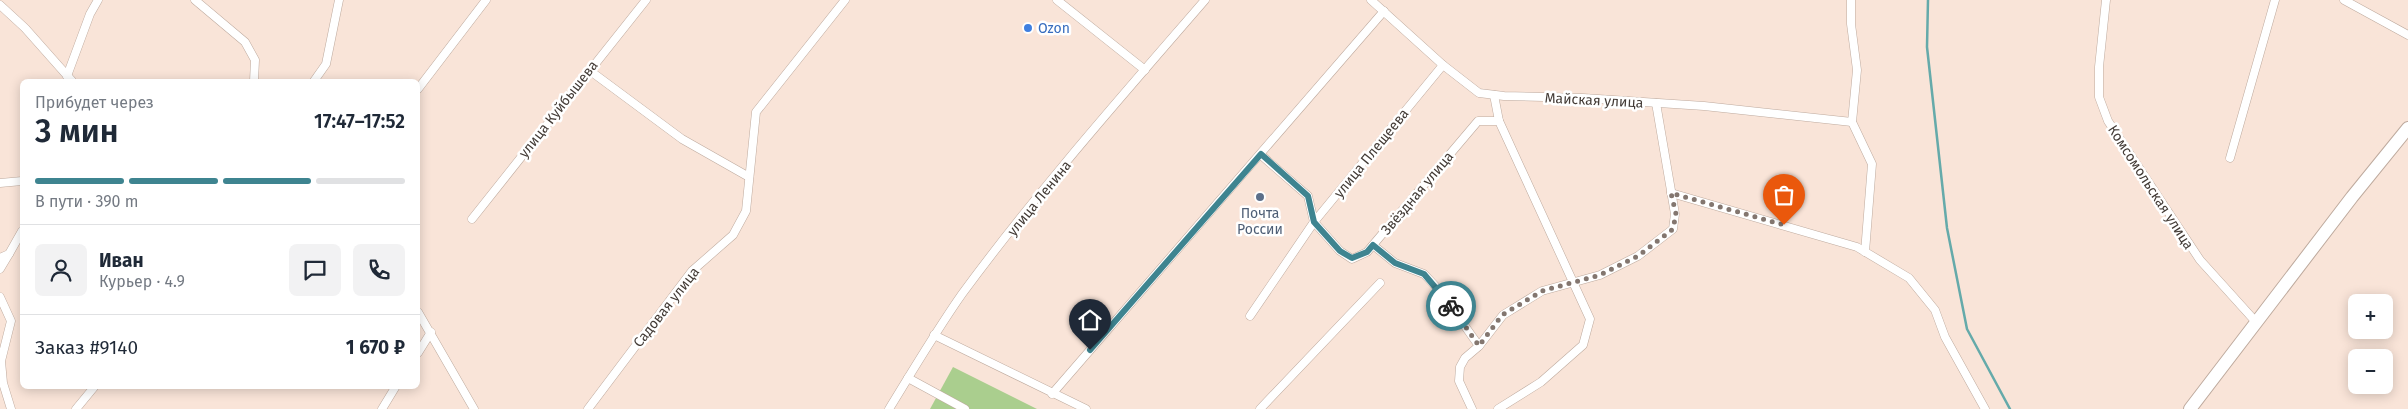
<!DOCTYPE html>
<html lang="ru">
<meta charset="utf-8">
<style>
:root{--surface:#fff;--page:#f2f2f3;--text:#1f2937;--muted:#747a83;--line:#e0e1e3;--accent:#3e8490}
body{margin:0;font-family:"Fira Sans",sans-serif;background:var(--page);color:var(--text);height:100vh;display:flex;flex-direction:column;font-size:19px;white-space:nowrap}
*{box-sizing:border-box;margin:0}
p{font-size:16px;color:var(--muted)}
.icon{flex:none;width:28px;height:28px;fill:none;stroke:currentColor;stroke-width:2;stroke-linecap:round;stroke-linejoin:round}
.map{position:relative;flex:1;overflow:hidden}
.sheet{position:absolute;left:20px;top:79px;width:400px;height:310px;display:flex;flex-direction:column;background:var(--surface);border-radius:8px;box-shadow:0 2px 12px #0003}
.sheet>*{flex:none}
.fabs{position:absolute;left:2348px;top:294px;display:grid;gap:10px}
.fabs a{display:grid;place-items:center;width:45px;height:45px;border-radius:8px;background:var(--surface);box-shadow:0 2px 12px #0003;font-size:25px}
.pin{position:absolute;display:grid;place-items:center;width:42px;height:42px;color:#fff;margin:-51px -21px;border-radius:50% 50% 50% 0;rotate:-45deg;box-shadow:0 0 5px #0007}
.pin .icon{rotate:45deg}
.courier{position:absolute;display:grid;place-items:center;width:50px;height:50px;margin:-25px;border:4px solid #3e8490;border-radius:50%;background:#fff;color:#222;box-shadow:0 1px 6px #0007}
.head em{font-style:normal;font-weight:600}
.head div{display:flex;flex-direction:column-reverse}
.head{display:flex;align-items:center;justify-content:space-between;height:85px;padding:0 15px}
h1{font-size:32px;font-weight:600;line-height:38px}
.bar{display:grid;grid-template-columns:repeat(4,1fr);gap:8px 5px;align-content:center;height:60px;padding:0 15px}
.bar i{height:6px;border-radius:4px;background:var(--line)}
.bar .active{background:var(--accent)}
.bar p{grid-column:span 4}
.line{display:flex;align-items:center;gap:12px;padding:0 15px;border-top:1px solid var(--line)}
.line div{flex:1}
.round{display:grid;place-items:center;flex:none;width:52px;height:52px;border-radius:8px;background:var(--page)}
.map>svg:first-child{display:block}
.green{fill:#aace8e}
.lines{fill:none;stroke-linecap:round;stroke-linejoin:round}
.stream{stroke:#65aaaa;stroke-width:2.5}
.street-casing{stroke:#beaa9e;stroke-width:9}
.primary-casing{stroke:#beaa9e;stroke-width:14}
.street{stroke:#fff;stroke-width:8}
.primary{stroke:#fff;stroke-width:12}
.done{stroke:#83766f;stroke-width:5;stroke-dasharray:0 9}
.route{stroke:#3e8490;stroke-width:6}
.shop-dot{fill:#3f7fe0;stroke:#fff;stroke-width:2}
.service-dot{fill:#5c6f8a;stroke:#fff;stroke-width:2}
.labels{text-anchor:middle;stroke-width:5;stroke-linejoin:round;paint-order:stroke}
.shop-label{font-size:14px;fill:#366cbe;stroke:#fff;text-anchor:start}
.street-label{font-size:14px;fill:#433b36;stroke:#fff}
.service-label{font-size:14px;fill:#4e5e75;stroke:#fff}
</style>
<div class="map">
<svg width="2408" height="409" viewBox="0 0 2408 409">
<rect width="100%" height="100%" fill="#f9e4d8"/>
<polygon class="green" points="953,367 1037,409 930,409"/>
<g class="lines">
<polyline class="stream" points="1928,0 1927,47 1947,228 1967,329 2010,409"/>
<defs>
<g id="street">
<polyline points="195,0 245,42 255,60 254,81"/>
<polyline points="1057,0 1145,70"/>
<polyline points="1371,0 1443,65 1479,93 1504,96 1583,98 1704,106 1852,122"/>
<polyline points="1851,0 1851,24 1857,70 1852,122 1872,164 1865,252"/>
<polyline points="2106,0 2099,67 2099,97 2108,121 2200,260 2256,322"/>
<polyline points="2344,0 2408,35"/>
<polyline points="0,5 25,28 72,81"/>
<polyline points="589,70 682,139 749,177"/>
<polyline points="67,76 90,14 98,0"/>
<polyline points="314,81 326,64 339,0"/>
<polyline points="418,89 486,0"/>
<polyline points="1494,95 1499,121 1590,319 1583,345 1541,382 1498,409"/>
<polyline points="1261,155 1308,196 1314,222 1340,251 1352,259 1367,252 1478,121 1499,121"/>
<polyline points="2230,158 2275,0"/>
<polyline points="0,183 22,181"/>
<polyline points="1671,193 1857,247 1909,278 1935,310 1945,337 1985,409"/>
<polyline points="472,219 646,0"/>
<polyline points="1373,245 1395,263 1424,274 1440,291 1479,346"/>
<polyline points="0,258 9,254 22,231"/>
<polyline points="0,269 9,254"/>
<polyline points="0,297 11,321 1,361 3,383 11,409"/>
<polyline points="418,312 474,409"/>
<polyline points="1250,316 1314,222 1443,65"/>
<polyline points="934,335 1086,409"/>
<polyline points="418,353 431,332"/>
<polyline points="908,378 965,409"/>
<polyline points="1052,394 1384,11"/>
<polyline points="76,409 95,386"/>
<polyline points="382,409 396,386"/>
<polyline points="588,409 692,271 733,235 746,211 756,112 845,0"/>
<path d="M889,409C913,370 936,331 962,294C1037,192 1122,96 1205,0"/>
<polyline points="1260,409 1380,283"/>
<polyline points="1472,409 1459,381 1460,367 1465,358 1479,346 1503,315 1542,291 1600,275 1638,256 1673,229 1675,214 1656,103"/>
</g>
<polyline id="primary" points="2190,409 2352,197 2408,128"/>
</defs>
<use href="#street" class="street-casing"/>
<use href="#primary" class="primary-casing"/>
<use href="#street" class="street"/>
<use href="#primary" class="primary"/>
</g>
<g class="lines">
<polyline class="done" points="1451,306 1479,346 1502,315 1542,291 1600,275 1638,256 1673,229 1676,214 1671,193 1784,225"/>
<polyline class="route" points="1090,350 1261,154 1308,196 1314,222 1340,251 1352,258 1367,252 1373,245 1395,263 1424,274 1451,306"/>
</g>
<circle class="shop-dot" cx="1028" cy="28" r="5"/>
<circle class="service-dot" cx="1260" cy="197" r="5"/>
<g class="labels">
<g class="shop-label">
<text x="1038" y="33">Ozon</text>
</g>
<g class="street-label">
<text transform="translate(1594 100) rotate(3)" y="5">Майская улица</text>
<text transform="translate(558 109) rotate(-52)" y="5">улица Куйбышева</text>
<text transform="translate(1371 153) rotate(-51)" y="5">улица Плещеева</text>
<text transform="translate(2151 187) rotate(57)" y="5">Комсомольская улица</text>
<text transform="translate(1417 193) rotate(-50)" y="5">Звёздная улица</text>
<text transform="translate(1039 198) rotate(-51)" y="5">улица Ленина</text>
<text transform="translate(666 307) rotate(-52)" y="5">Садовая улица</text>
</g>
<g class="service-label">
<text x="1260" y="218">Почта<tspan x="1260" dy="16">России</tspan></text>
</g>
</g>
</svg>
<div class="fabs">
<a>+</a>
<a>−</a>
</div>
<div class="pin" style="left:1784px;top:225px;background:#ea580c"><svg class="icon" aria-label="bag" viewBox="0 0 24 24"><path d="M5 8h14l-1 12H6zM9 8a3 3 0 0 1 6 0"/></svg></div>
<div class="pin" style="left:1090px;top:350px;background:#1f2937"><svg class="icon" aria-label="home" viewBox="0 0 24 24"><path d="M3 11l9-7 9 7M6 9v11h12V9"/></svg></div>
<div class="courier" style="left:1451px;top:306px"><svg class="icon" aria-label="bike" viewBox="0 0 24 24"><circle cx="6" cy="16" r="4"/><circle cx="18" cy="16" r="4"/><path d="M6 16l4-8h5l3 8M10 8l3 8H6M13 5h3"/></svg></div>
<section class="sheet">
<div class="head"><div><h1>3 мин</h1><p>Прибудет через</p></div><em>17:47–17:52</em></div>
<div class="bar"><i class="active"></i><i class="active"></i><i class="active"></i><i></i><p>В пути · 390 m</p></div>
<div class="line" style="height:90px"><a class="round"><svg class="icon" aria-label="person" viewBox="0 0 24 24"><circle cx="12" cy="8" r="4"/><path d="M4 21q1-7 8-7t8 7"/></svg></a><div><b>Иван</b><p>Курьер · 4.9</p></div><a class="round"><svg class="icon" aria-label="chat" viewBox="0 0 24 24"><path d="M4 5h16v11H9l-5 4z"/></svg></a><a class="round"><svg class="icon" aria-label="phone" viewBox="0 0 24 24"><path d="M5 4h4l2 5-3 2q2 4 5 5l2-3 5 2v4C11 20 4 13 5 4z"/></svg></a></div>
<div class="line" style="height:65px"><div>Заказ #9140</div><b>1 670 ₽</b></div>
</section>
</div>
